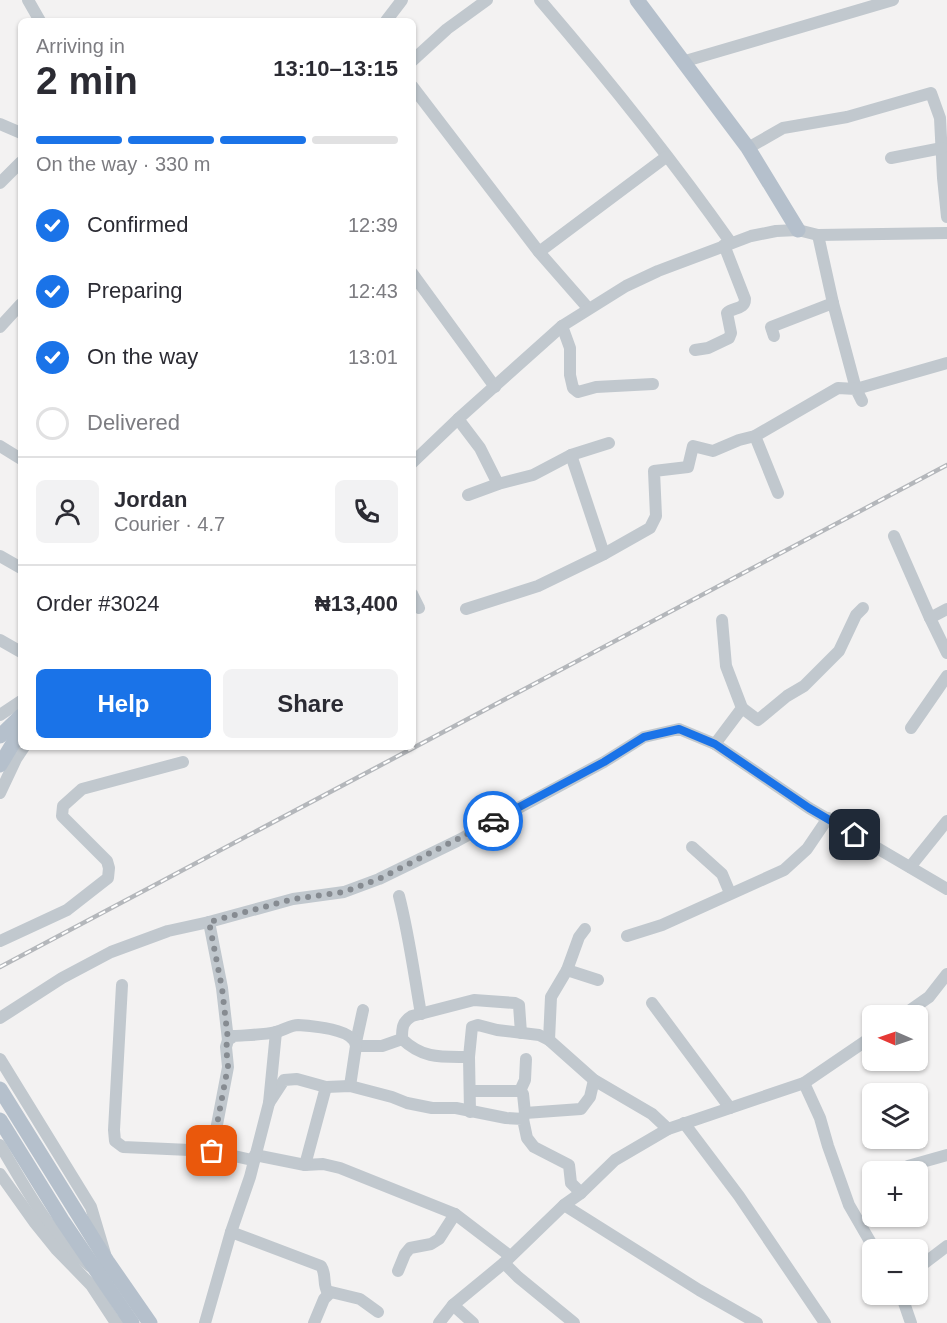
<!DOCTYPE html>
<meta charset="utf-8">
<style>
:root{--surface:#fff;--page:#f2f2f3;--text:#2b2b33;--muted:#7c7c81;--line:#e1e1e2;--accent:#1a73e8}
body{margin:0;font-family:Arial,sans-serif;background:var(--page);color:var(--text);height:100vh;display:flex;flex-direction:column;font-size:22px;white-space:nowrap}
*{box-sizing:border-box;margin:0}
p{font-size:20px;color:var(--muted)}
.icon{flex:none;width:33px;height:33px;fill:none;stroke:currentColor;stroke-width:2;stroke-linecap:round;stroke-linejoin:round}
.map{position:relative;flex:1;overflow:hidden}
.side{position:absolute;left:18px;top:18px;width:398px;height:732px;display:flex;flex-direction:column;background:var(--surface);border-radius:9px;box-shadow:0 2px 4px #0004}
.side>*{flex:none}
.needle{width:39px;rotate:272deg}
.controls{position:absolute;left:862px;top:1005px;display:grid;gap:12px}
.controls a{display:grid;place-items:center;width:66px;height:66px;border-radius:9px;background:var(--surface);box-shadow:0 2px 4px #0004;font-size:30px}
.pin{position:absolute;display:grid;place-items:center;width:51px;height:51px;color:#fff;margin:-26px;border-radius:12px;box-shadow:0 3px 9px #0006}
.courier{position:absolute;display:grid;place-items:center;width:60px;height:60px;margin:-30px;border:4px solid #1a73e8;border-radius:50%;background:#fff;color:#222;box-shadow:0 2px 8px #0007}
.summary em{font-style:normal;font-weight:700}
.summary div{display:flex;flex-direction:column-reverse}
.summary{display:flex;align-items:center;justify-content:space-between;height:102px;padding:0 18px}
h1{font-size:39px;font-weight:700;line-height:45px}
.bar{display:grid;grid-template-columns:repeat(4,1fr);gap:9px 6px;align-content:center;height:72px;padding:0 18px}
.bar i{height:8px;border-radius:4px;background:var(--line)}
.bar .current{background:var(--accent)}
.bar p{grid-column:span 4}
.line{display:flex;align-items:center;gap:15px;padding:0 18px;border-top:2px solid var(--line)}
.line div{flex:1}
.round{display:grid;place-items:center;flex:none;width:63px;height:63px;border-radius:9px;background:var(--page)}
ol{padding:0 18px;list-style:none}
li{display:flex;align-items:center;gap:18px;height:66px}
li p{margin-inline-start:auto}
li .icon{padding:6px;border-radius:50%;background:var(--accent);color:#fff;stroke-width:4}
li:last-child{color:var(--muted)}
li i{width:33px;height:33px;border:3px solid var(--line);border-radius:50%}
.cta{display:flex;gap:12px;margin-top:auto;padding:12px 18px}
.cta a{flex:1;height:69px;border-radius:9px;background:var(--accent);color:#fff;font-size:24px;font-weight:700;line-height:69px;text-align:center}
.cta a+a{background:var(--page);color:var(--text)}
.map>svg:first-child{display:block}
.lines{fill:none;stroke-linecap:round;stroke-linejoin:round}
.minor{stroke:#c1c8ce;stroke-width:12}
.major{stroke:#b5c0cc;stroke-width:15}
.rail-casing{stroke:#b4b7bb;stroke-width:4.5}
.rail{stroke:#fff;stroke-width:2;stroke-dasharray:7;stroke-linecap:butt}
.done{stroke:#868b91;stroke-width:6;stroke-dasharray:0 10.8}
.route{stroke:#1a73e8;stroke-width:8}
</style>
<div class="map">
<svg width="947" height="1323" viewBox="0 0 947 1323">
<rect width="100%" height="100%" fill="#f3f2f2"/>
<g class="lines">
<g class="minor">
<polyline points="28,0 40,21"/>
<path d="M540,0C607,78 672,159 731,243"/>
<polyline points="386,21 402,0"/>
<polyline points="412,61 447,29 487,0"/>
<polyline points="682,62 893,0"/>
<polyline points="412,86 539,252 588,308"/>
<polyline points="0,124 21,133"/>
<polyline points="748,148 783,128 847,117 931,93 940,118 943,178 947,217"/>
<polyline points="891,158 942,148"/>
<polyline points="0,183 21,162"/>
<polyline points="818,235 833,303 856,389 947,363"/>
<polyline points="539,252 666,157"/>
<polyline points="412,273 495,387"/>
<polyline points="562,326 570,348 570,375 573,388 578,392 596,387 653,384"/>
<polyline points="0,327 21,304"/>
<polyline points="774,336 771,327 833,303"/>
<path d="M695,350L708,348L729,338L731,333L727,313C733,307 745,310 745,299L724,245"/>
<polyline points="458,419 480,448 498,484"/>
<polyline points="755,436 778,493"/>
<polyline points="0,446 21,459"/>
<polyline points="571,455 604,554"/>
<polyline points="412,463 458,419 562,326 626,286 658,271 751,236 776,231 798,230 818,235 947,233"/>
<polyline points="468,495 498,484 533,475 571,455 609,443"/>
<polyline points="894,536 930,618 947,653"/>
<polyline points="0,556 21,568"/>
<polyline points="412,594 419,608"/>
<polyline points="466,609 538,586 604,554 650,528 656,516 654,471 688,467 693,446 713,451 739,440 755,436 838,388 856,389 862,401"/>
<polyline points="930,618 947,609"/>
<polyline points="0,640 21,652"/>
<polyline points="742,708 758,720 787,696 804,686 839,651 856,615 863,608"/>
<polyline points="0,715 21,701"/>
<polyline points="911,728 947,676"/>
<polyline points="715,744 742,708 726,666 722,620"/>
<polyline points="0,793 16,759 24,747"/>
<polyline points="692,847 722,874 730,893"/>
<polyline points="910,867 947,821"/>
<path d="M399,896C409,935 414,974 421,1014"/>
<polyline points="209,922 222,988 228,1040"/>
<polyline points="627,936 662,925 784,870 807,849 828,818"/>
<polyline points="0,941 67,910 108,878 109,868 107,861 62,816 63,806 82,789 183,762"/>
<polyline points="567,970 579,937 585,929"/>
<polyline points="122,985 114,1130 115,1141 123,1147 212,1151 252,1160 255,1155 305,1165 323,1164 340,1168 455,1214 510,1256"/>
<polyline points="652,1003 730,1108"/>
<polyline points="902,1016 929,997 947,974"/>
<polyline points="0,1018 62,978 111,952 168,931 209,922 293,899 344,892 379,879 457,841 604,762 644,737 679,729 715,744 809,808 947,889"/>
<path d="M402,1039C423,1059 441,1057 469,1057"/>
<polyline points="549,1040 551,997 567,970 598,980"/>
<polyline points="356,1042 363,1010"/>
<path d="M356,1046H382L402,1039C402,1028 402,1022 412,1016L474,1000L515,1003L519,1005L521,1033"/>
<polyline points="0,1059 91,1207 105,1254"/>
<polyline points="804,1083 820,1118 828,1146 849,1205 875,1250"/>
<polyline points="470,1091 520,1091 523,1094 525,1113"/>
<polyline points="520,1091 525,1080 526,1059"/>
<polyline points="269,1103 284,1080 297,1079 326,1087 350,1086 392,1097 407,1103 432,1108 456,1108 506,1118 523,1119 527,1138 534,1147 569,1165 571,1183 581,1193"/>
<polyline points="470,1112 469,1057 472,1027 478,1025 497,1030 539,1035 549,1040 594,1080 652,1114 668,1129"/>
<polyline points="523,1119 525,1113 581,1109 590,1097 594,1080"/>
<polyline points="684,1123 739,1196 825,1323"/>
<path d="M0,1145C26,1188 49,1235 90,1266"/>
<path d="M212,1151L228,1067L226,1047L228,1040L234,1036C248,1035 263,1035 276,1032C284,1030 291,1025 298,1025C313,1026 354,1029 356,1046L350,1086"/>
<polyline points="305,1165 326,1087"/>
<polyline points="908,1166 947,1155"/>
<polyline points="0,1174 35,1223 56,1249 91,1285 114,1320 120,1323"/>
<polyline points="564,1205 699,1290 757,1323"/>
<path d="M231,1232L321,1266C327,1275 322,1284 328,1293"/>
<polyline points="504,1263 518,1277 574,1323"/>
<polyline points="918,1268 947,1246"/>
<polyline points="398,1271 405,1254 410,1248 431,1244 439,1239 455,1214"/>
<polyline points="901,1294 911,1323"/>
<polyline points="453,1305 473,1323"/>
<polyline points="205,1323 231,1232 250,1177 269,1103 276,1032"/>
<polyline points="314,1323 324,1299 331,1292 360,1299 378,1312"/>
<polyline points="439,1323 453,1305 504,1263 564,1205 581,1193 615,1160 668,1129 804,1083 873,1036"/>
</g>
<g class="major">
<polyline points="637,0 748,148 798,230"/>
<polyline points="0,736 21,716"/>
<polyline points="0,765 21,730"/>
<polyline points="0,1089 107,1261 150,1323"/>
<polyline points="0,1120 62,1220 132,1323"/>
</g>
<defs>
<polyline id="rail" points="0,967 947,465"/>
</defs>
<use href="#rail" class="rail-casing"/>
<use href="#rail" class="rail"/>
</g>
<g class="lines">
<polyline class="done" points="212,1151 228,1066 226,1047 228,1040 222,988 209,922 293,899 344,892 379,879 493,821"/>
<polyline class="route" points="493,821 604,762 644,737 679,729 715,744 809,808 855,835"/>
</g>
</svg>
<div class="controls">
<a><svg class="needle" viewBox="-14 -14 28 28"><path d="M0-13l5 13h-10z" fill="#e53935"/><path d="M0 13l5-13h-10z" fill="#7c7c81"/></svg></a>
<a><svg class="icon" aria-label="layers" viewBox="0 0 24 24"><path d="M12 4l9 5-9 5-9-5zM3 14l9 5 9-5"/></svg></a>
<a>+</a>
<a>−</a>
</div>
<div class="pin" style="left:212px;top:1151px;background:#ea580c"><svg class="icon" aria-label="bag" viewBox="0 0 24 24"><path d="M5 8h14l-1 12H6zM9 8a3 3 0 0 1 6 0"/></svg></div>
<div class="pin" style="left:855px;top:835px;background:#1f2937"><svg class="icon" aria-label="home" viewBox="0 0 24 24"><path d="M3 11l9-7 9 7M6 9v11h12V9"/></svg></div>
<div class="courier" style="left:493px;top:821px"><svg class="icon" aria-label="car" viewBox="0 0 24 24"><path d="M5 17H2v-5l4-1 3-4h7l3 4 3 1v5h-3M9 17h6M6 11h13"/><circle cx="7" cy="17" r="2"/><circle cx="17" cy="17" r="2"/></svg></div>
<section class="side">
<div class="summary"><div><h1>2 min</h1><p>Arriving in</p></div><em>13:10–13:15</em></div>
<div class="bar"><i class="current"></i><i class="current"></i><i class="current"></i><i></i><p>On the way · 330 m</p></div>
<ol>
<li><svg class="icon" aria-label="check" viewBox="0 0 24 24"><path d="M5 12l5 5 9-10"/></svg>Confirmed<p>12:39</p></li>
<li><svg class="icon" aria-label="check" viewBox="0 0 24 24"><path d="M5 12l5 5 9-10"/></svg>Preparing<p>12:43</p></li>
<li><svg class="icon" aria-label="check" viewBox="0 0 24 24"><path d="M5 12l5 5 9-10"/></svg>On the way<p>13:01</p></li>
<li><i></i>Delivered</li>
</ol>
<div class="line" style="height:108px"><a class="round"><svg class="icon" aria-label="person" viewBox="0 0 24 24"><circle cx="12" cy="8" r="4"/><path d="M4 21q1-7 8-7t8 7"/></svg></a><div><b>Jordan</b><p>Courier · 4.7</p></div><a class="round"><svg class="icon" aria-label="phone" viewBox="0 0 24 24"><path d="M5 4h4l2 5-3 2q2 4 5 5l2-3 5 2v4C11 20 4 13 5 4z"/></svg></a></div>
<div class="line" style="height:78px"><div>Order #3024</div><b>₦13,400</b></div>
<div class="cta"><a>Help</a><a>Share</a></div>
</section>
</div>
